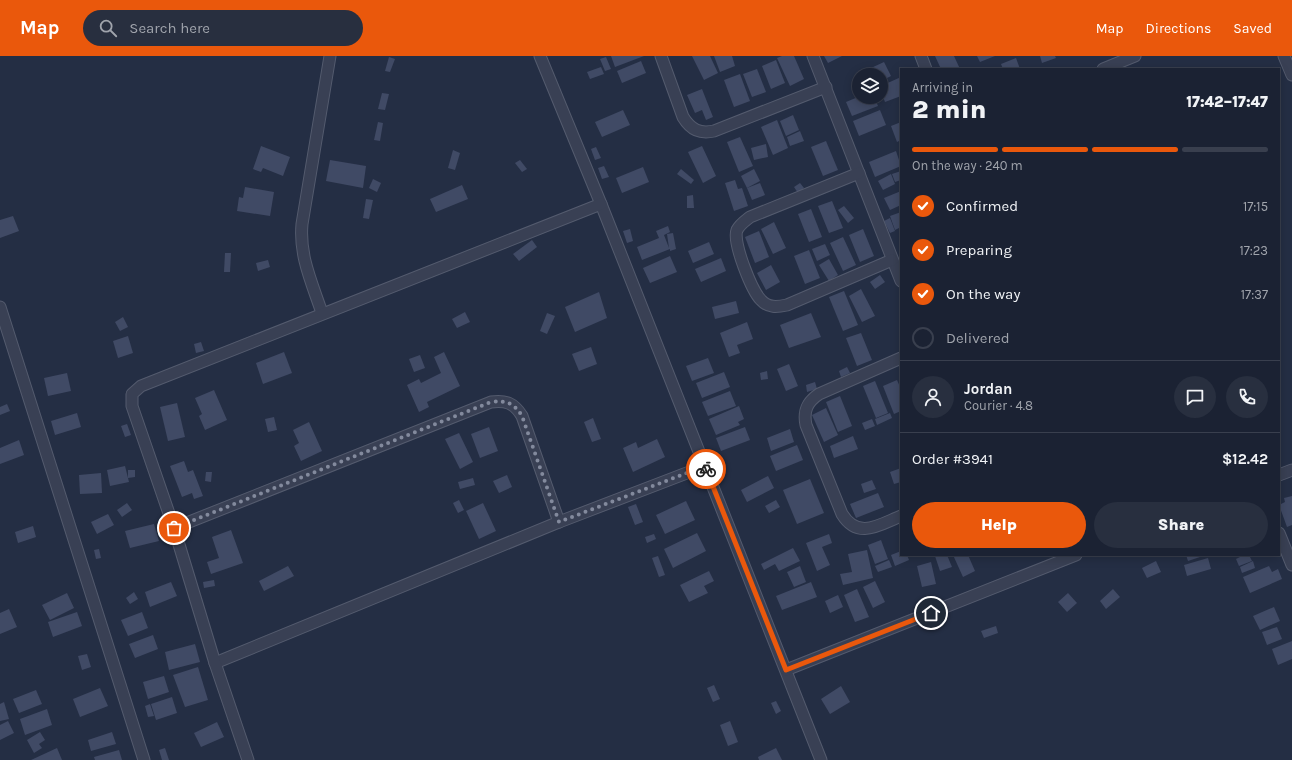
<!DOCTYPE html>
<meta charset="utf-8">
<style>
:root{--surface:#1b2233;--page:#282f3f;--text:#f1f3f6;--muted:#a0a4ac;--line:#393f4e;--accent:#ea580c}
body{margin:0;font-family:Karla,sans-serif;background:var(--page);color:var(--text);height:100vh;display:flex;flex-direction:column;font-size:15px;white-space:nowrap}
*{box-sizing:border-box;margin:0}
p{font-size:13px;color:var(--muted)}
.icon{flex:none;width:22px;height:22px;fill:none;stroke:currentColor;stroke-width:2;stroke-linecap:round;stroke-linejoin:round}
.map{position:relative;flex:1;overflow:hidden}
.panel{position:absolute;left:900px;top:12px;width:380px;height:488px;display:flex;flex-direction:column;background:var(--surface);border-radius:0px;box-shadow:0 2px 10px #0003,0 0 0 1px var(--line)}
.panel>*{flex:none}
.fabs{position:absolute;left:852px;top:12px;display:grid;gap:8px}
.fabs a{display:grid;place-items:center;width:36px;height:36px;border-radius:50%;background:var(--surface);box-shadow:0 2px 10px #0003,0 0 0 1px var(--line);font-size:20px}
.pin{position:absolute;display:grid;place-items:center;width:34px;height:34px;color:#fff;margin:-17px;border:2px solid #fff;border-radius:50%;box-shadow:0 1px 4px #0007}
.courier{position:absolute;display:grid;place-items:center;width:40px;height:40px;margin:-20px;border:3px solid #ea580c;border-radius:50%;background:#fff;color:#222;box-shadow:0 1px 5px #0007}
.head em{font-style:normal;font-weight:800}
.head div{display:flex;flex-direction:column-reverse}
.head{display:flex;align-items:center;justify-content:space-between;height:68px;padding:0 12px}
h1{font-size:26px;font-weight:800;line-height:30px}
.bar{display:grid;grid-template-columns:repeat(4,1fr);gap:6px 4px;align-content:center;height:48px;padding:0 12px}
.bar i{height:5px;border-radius:3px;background:var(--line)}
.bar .on{background:var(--accent)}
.bar p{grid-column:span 4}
.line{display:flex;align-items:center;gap:10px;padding:0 12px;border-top:1px solid var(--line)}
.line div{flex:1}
.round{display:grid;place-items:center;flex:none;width:42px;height:42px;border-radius:21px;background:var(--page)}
ol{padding:0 12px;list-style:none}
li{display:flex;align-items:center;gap:12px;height:44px}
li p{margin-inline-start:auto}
li .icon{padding:4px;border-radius:50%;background:var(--accent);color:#fff;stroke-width:4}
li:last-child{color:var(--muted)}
li i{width:22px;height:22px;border:2px solid var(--line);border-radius:50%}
.cta{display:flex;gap:8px;margin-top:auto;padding:8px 12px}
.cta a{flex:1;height:46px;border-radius:24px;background:var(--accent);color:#fff;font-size:16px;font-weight:800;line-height:46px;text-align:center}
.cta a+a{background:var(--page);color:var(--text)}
header{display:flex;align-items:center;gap:24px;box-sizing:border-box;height:56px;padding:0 20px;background:var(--accent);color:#fff}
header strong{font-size:19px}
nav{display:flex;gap:22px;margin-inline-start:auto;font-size:14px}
.search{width:280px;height:36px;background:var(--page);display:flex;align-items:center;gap:10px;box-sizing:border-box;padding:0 14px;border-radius:22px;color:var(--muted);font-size:15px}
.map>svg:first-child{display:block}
.building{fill:#404a65}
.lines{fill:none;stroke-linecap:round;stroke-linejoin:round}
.minor-casing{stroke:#545b6e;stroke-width:13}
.minor{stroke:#394054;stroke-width:11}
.done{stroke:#838a9d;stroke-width:4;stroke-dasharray:0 7.2}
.route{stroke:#ea580c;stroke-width:5}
</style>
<header>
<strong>Map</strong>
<div class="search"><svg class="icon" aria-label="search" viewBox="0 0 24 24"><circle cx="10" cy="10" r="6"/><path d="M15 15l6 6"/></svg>Search here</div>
<nav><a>Map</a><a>Directions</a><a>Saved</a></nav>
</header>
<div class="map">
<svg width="1292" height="704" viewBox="0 0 1292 704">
<rect width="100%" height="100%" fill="#242e44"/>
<g class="building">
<polygon points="611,0 644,0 615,11"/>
<polygon points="692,0 710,0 718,17 704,24"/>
<polygon points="714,0 732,0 735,10 720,16"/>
<polygon points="782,0 794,0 804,23 790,30 777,2"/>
<polygon points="824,0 842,0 828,7"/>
<polygon points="935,0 954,0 960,13 941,13"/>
<polygon points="977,0 995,0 980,6"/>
<polygon points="1040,0 1055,0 1056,2 1042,7"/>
<polygon points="389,1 395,3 390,16 385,15"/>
<polygon points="606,1 611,13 605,15 600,3"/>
<polygon points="1016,2 1020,13 1003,13 1001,8"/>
<polygon points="776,4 785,27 771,33 762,10"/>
<polygon points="641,5 646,17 622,27 617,15"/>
<polygon points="884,6 891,20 881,25 881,19 875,19 871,12"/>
<polygon points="601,11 604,18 590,23 587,16"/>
<polygon points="757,13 766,36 752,41 743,18"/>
<polygon points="740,18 750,45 734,51 724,24"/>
<polygon points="901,21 901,40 885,46 881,35 881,30"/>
<polygon points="702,33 713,61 706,64 702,54 695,57 687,39"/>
<polygon points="382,37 389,38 385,54 378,53"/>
<polygon points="858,41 874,41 878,50 852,60 846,46"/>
<polygon points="623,54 630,69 602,81 595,66"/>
<polygon points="880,54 886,69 859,80 853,65"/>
<polygon points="793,59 799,74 786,80 780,65"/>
<polygon points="777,64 788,92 773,99 761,71"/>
<polygon points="378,66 383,67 380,85 374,84"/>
<polygon points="901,66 901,84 897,86 891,70"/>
<polygon points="800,75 804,85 790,90 787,81"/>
<polygon points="740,81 753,110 739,116 727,86"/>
<polygon points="826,85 838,114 823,120 811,91"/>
<polygon points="766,88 768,101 754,104 751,92"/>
<polygon points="261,90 290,101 283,120 263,112 261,116 253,113"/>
<polygon points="702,90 716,120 703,127 688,96"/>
<polygon points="596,91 601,102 595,104 591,93"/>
<polygon points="453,94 460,97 455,114 448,112"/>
<polygon points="896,95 901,110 875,121 869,106"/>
<polygon points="330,104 366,110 363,132 326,125"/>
<polygon points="520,104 527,113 522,116 515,107"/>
<polygon points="604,110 609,121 602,123 598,112"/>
<polygon points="643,111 649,126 622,137 616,122"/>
<polygon points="681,113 694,124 691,128 677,118"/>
<polygon points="754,113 760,125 747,132 741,120"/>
<polygon points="901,115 901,124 895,126 892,118"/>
<polygon points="891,118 895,128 883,134 878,125"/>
<polygon points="373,123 381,127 377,136 369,132"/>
<polygon points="735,124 738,133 742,132 748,150 734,155 725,127"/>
<polygon points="760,127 765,139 752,144 747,132"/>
<polygon points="800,127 804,132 798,137 794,131"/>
<polygon points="462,129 468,143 436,156 430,143"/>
<polygon points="245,131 274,136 270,160 237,155 239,141 243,142"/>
<polygon points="901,135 901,149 890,154 884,142"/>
<polygon points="693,139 694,152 687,152 687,140"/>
<polygon points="366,143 373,144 369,163 363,162"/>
<polygon points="832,145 843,172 829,177 818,150"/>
<polygon points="844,150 854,162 848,167 838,154"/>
<polygon points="811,153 822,181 809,186 798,158"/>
<polygon points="901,156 901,171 895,174 890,160"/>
<polygon points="13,160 19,175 0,182 0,164"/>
<polygon points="890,162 895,175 890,177 884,165"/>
<polygon points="774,166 786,192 773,198 761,173"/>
<polygon points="668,170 670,176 664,179 669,192 667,178 673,177 676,193 670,195 670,193 642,204 637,191 659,182 656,175"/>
<polygon points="630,173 633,185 627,187 623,175"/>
<polygon points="863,173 874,200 860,206 849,179"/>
<polygon points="759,175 769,201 755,207 745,181"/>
<polygon points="843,181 856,209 843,215 830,187"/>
<polygon points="532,184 537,191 519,205 513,198"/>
<polygon points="709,186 714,198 693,207 688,195"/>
<polygon points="825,188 830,199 817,205 812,193"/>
<polygon points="809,194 820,222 805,228 794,200"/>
<polygon points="225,197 231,197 230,216 224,216"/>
<polygon points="670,200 677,216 650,227 643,212"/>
<polygon points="721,202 726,215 701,226 695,213"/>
<polygon points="829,203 838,219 829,225 819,209"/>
<polygon points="268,204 270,211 258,215 256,207"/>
<polygon points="771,209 780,226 766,234 757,217"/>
<polygon points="880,219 885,226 875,233 870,226"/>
<polygon points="861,233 875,260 862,266 849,240"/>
<polygon points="844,235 858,269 843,275 829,241"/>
<polygon points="599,236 607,262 575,276 565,251"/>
<polygon points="736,245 739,257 715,263 712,251"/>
<polygon points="465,256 470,266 457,272 452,263"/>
<polygon points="547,257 555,260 547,278 540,275"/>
<polygon points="811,257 821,281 789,292 780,269"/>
<polygon points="123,261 128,271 120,275 115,266"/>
<polygon points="747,266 753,283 737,289 740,297 729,301 720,277"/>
<polygon points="861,277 872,304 857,310 846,282"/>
<polygon points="128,280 133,297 118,302 113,285"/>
<polygon points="201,286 204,295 196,297 194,288"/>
<polygon points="591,291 597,308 579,315 572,298"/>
<polygon points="284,296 292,317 263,328 256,307"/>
<polygon points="444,296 460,330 427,346 429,351 419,356 407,329 419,323 421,327 441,317 434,301"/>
<polygon points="420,299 425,312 414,316 409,303"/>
<polygon points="708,302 714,317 692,325 686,310"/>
<polygon points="789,308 798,330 786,335 777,313"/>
<polygon points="847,311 850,317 841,321 839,315"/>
<polygon points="767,315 768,323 761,324 760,317"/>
<polygon points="724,316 730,331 702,342 696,327"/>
<polygon points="67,317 71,335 48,340 44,322"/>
<polygon points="897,324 901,333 901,355 894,358 883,330"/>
<polygon points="875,325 888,357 876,362 863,330"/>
<polygon points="815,326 817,333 807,336 806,329"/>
<polygon points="214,334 227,364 205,374 199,360 202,358 195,342"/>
<polygon points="730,335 736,350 708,360 702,346"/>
<polygon points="840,340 852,370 838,376 826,346"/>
<polygon points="177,347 185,381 168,385 160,351"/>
<polygon points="7,348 10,355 0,359 0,351"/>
<polygon points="739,350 744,363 738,366 740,369 716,379 709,363"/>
<polygon points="826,352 838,379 824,386 812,359"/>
<polygon points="77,357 81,371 55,379 51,365"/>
<polygon points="890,357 892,362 877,369 875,363"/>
<polygon points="274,361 277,374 268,376 265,363"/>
<polygon points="593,362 601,383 592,386 584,366"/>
<polygon points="872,363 875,370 865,374 862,367"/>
<polygon points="309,366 322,395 301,405 294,390 299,387 293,374"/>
<polygon points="127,368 131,379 125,381 121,370"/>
<polygon points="489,371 498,395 480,402 471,378"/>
<polygon points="745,371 750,384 721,395 716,382"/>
<polygon points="790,373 794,386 771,395 767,382"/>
<polygon points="459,377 473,406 460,413 445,383"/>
<polygon points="853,380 858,393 834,402 830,390"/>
<polygon points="657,383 665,401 633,416 623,392 636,386 638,392"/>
<polygon points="19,384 24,399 0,408 0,392"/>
<polygon points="797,389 803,404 776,415 770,400"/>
<polygon points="184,405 188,416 193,414 203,440 194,443 192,437 182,441 170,410"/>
<polygon points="125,410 129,426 110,430 107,414"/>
<polygon points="901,412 901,426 894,428 890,416"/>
<polygon points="128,414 135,414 135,421 128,422"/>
<polygon points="206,416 212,416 211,426 205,425"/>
<polygon points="101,417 102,437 80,438 79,419"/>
<polygon points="507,419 512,431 499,437 493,425"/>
<polygon points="768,420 774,432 747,446 741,434"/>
<polygon points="473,422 475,429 460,433 458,426"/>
<polygon points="810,423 824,457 797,468 783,434"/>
<polygon points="872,424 876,433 864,437 861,428"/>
<polygon points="878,437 884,451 856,462 850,448"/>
<polygon points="1292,440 1292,469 1287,471 1279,449 1285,446 1284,442"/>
<polygon points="459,444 464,454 458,457 453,447"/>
<polygon points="776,444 780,451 769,457 765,450"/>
<polygon points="686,445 695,464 665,478 656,459"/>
<polygon points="127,447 132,454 122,461 117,454"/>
<polygon points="483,447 496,475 479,483 466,455"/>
<polygon points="636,448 643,466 635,469 628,451"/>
<polygon points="108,458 114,469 97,478 91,466"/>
<polygon points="154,468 159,485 130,492 125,475"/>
<polygon points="33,470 36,481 18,487 15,476"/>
<polygon points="231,474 243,507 211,518 207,506 219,502 212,481"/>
<polygon points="697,477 706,495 673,512 664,493"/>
<polygon points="654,478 656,483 647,487 645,481"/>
<polygon points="829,478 832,487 822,491 830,509 817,515 806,487"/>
<polygon points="881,484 888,503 875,508 868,489"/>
<polygon points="793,492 800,505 779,515 775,508 764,514 761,508"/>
<polygon points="99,493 101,502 96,503 94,494"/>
<polygon points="867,494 873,522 843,529 840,518 852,516 848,498"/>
<polygon points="901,495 901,499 907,499 909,504 895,510 891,499"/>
<polygon points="938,499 947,499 952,511 940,515 935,500"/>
<polygon points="953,499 968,499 975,515 963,521"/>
<polygon points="1186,499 1199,499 1200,501 1188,505"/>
<polygon points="1244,499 1249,499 1252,505 1239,510 1236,503"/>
<polygon points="658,500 665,519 659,521 652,502"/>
<polygon points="1208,502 1211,513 1187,520 1184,509"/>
<polygon points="889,504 892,511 878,516 875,510"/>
<polygon points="1156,505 1161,516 1147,522 1142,512"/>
<polygon points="1253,505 1255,512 1242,517 1240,511"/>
<polygon points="931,506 936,528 922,531 917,510"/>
<polygon points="288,510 294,520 264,535 259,525"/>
<polygon points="800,510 806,526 794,531 787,516"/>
<polygon points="1269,510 1272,516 1278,513 1282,523 1250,537 1243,521"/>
<polygon points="709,515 714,525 704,530 708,537 689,546 680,529"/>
<polygon points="214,524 215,530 204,532 203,526"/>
<polygon points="875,525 885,546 873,552 863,531"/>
<polygon points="171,526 177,540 150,551 145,536"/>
<polygon points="811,526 817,541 782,554 776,540"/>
<polygon points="857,533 869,561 855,566 844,539"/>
<polygon points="1113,533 1120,541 1106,553 1100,545"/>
<polygon points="134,536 138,543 130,548 126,542"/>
<polygon points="67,537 74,552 50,564 42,549"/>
<polygon points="1068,537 1077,547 1067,556 1058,546"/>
<polygon points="838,539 843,551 830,557 825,545"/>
<polygon points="1274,551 1280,565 1260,574 1253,560"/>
<polygon points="9,553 17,571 0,578 0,557"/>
<polygon points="77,556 82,570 53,581 48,566"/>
<polygon points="142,556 148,572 128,580 121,564"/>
<polygon points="996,570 998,577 984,582 981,575"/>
<polygon points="1277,571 1282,583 1267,589 1262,576"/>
<polygon points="153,579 158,593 135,602 129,588"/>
<polygon points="1292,585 1292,603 1278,609 1272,593"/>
<polygon points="195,588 200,606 169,614 165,596"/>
<polygon points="87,598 91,611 82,614 78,600"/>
<polygon points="198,611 208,644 185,651 173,619"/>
<polygon points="164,620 169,636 148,643 143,626"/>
<polygon points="714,629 720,643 713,646 707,632"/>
<polygon points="841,630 850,646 830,658 821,643"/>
<polygon points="100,632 108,650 80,661 73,643"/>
<polygon points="36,634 42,648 19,657 13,643"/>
<polygon points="172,641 177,657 156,664 151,648"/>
<polygon points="776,645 781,655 776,658 771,647"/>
<polygon points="4,646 9,663 0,665 0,648"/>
<polygon points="150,648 154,660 148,661 145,650"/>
<polygon points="47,653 52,669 25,679 20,663"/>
<polygon points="8,665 14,677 0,684 0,669"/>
<polygon points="730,665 738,686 728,690 720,669"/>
<polygon points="217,666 224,681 201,691 194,677"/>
<polygon points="40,676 45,684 39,688 42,692 34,697 27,684"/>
<polygon points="112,676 116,688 91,695 88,684"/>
<polygon points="57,692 62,704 31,704"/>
<polygon points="165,692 169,704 162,704 159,694"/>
<polygon points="776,692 782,704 759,704 758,701"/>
<polygon points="119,694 122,704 95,704 94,701"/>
</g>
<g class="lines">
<defs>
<g id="minor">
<polyline points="540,0 601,148 821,704"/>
<path d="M661,0L683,61C691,74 700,78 714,75L826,31"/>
<polyline points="813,0 901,225"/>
<polyline points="921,0 926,13"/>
<polyline points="1284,0 1292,19"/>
<polyline points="1103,13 1135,0"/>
<path d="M859,117L750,161C745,165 740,168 737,174C732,186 752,235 761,244C768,252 777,251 787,249L892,204"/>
<polyline points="0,251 144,704"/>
<path d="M322,257C312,227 299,200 302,168L330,0"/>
<path d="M901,302L819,338C807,346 803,355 806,369L842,458C858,484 879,469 901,460"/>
<polyline points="1279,419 1292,414"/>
<path d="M174,472L491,346C506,344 514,347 522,360L559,466"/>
<polyline points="1279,477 1292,509"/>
<polyline points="215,607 559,466 705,410"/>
<polyline points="786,614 1076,499"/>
<polyline points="248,704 215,607 174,472 132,350 132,338 141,330 601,148"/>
</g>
</defs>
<use href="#minor" class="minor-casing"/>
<use href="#minor" class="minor"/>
</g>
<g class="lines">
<path class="done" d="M174,472L491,346C506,344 514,347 522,360L559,466L705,410L706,413"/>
<polyline class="route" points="706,413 786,614 931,557"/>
</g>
</svg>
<div class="fabs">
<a><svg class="icon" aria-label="layers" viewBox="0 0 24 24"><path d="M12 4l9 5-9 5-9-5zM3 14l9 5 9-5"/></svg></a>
</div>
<div class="pin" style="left:174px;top:472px;background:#ea580c"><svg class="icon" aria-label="bag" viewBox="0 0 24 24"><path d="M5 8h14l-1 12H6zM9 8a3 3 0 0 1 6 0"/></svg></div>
<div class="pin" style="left:931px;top:557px;background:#1f2937"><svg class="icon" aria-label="home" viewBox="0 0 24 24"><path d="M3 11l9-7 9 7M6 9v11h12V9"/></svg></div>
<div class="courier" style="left:706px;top:413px"><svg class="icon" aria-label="bike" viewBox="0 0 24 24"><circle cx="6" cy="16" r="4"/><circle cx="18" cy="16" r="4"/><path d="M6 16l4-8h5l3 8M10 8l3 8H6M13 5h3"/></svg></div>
<section class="panel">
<div class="head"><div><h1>2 min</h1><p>Arriving in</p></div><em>17:42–17:47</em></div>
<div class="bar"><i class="on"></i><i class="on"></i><i class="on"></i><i></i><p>On the way · 240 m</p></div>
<ol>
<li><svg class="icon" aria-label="check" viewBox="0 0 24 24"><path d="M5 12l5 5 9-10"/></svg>Confirmed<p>17:15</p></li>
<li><svg class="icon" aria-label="check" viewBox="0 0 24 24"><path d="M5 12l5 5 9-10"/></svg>Preparing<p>17:23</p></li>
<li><svg class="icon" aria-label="check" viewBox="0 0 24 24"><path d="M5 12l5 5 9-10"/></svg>On the way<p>17:37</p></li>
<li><i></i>Delivered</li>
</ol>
<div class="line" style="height:72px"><a class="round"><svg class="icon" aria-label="person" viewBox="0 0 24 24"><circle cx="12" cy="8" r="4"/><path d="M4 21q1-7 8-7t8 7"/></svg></a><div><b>Jordan</b><p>Courier · 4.8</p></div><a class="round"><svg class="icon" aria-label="chat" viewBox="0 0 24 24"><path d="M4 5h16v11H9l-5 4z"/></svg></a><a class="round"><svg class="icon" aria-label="phone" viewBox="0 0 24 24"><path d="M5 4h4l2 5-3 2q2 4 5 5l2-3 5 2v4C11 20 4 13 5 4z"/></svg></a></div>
<div class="line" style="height:52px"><div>Order #3941</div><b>$12.42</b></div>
<div class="cta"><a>Help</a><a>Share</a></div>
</section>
</div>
